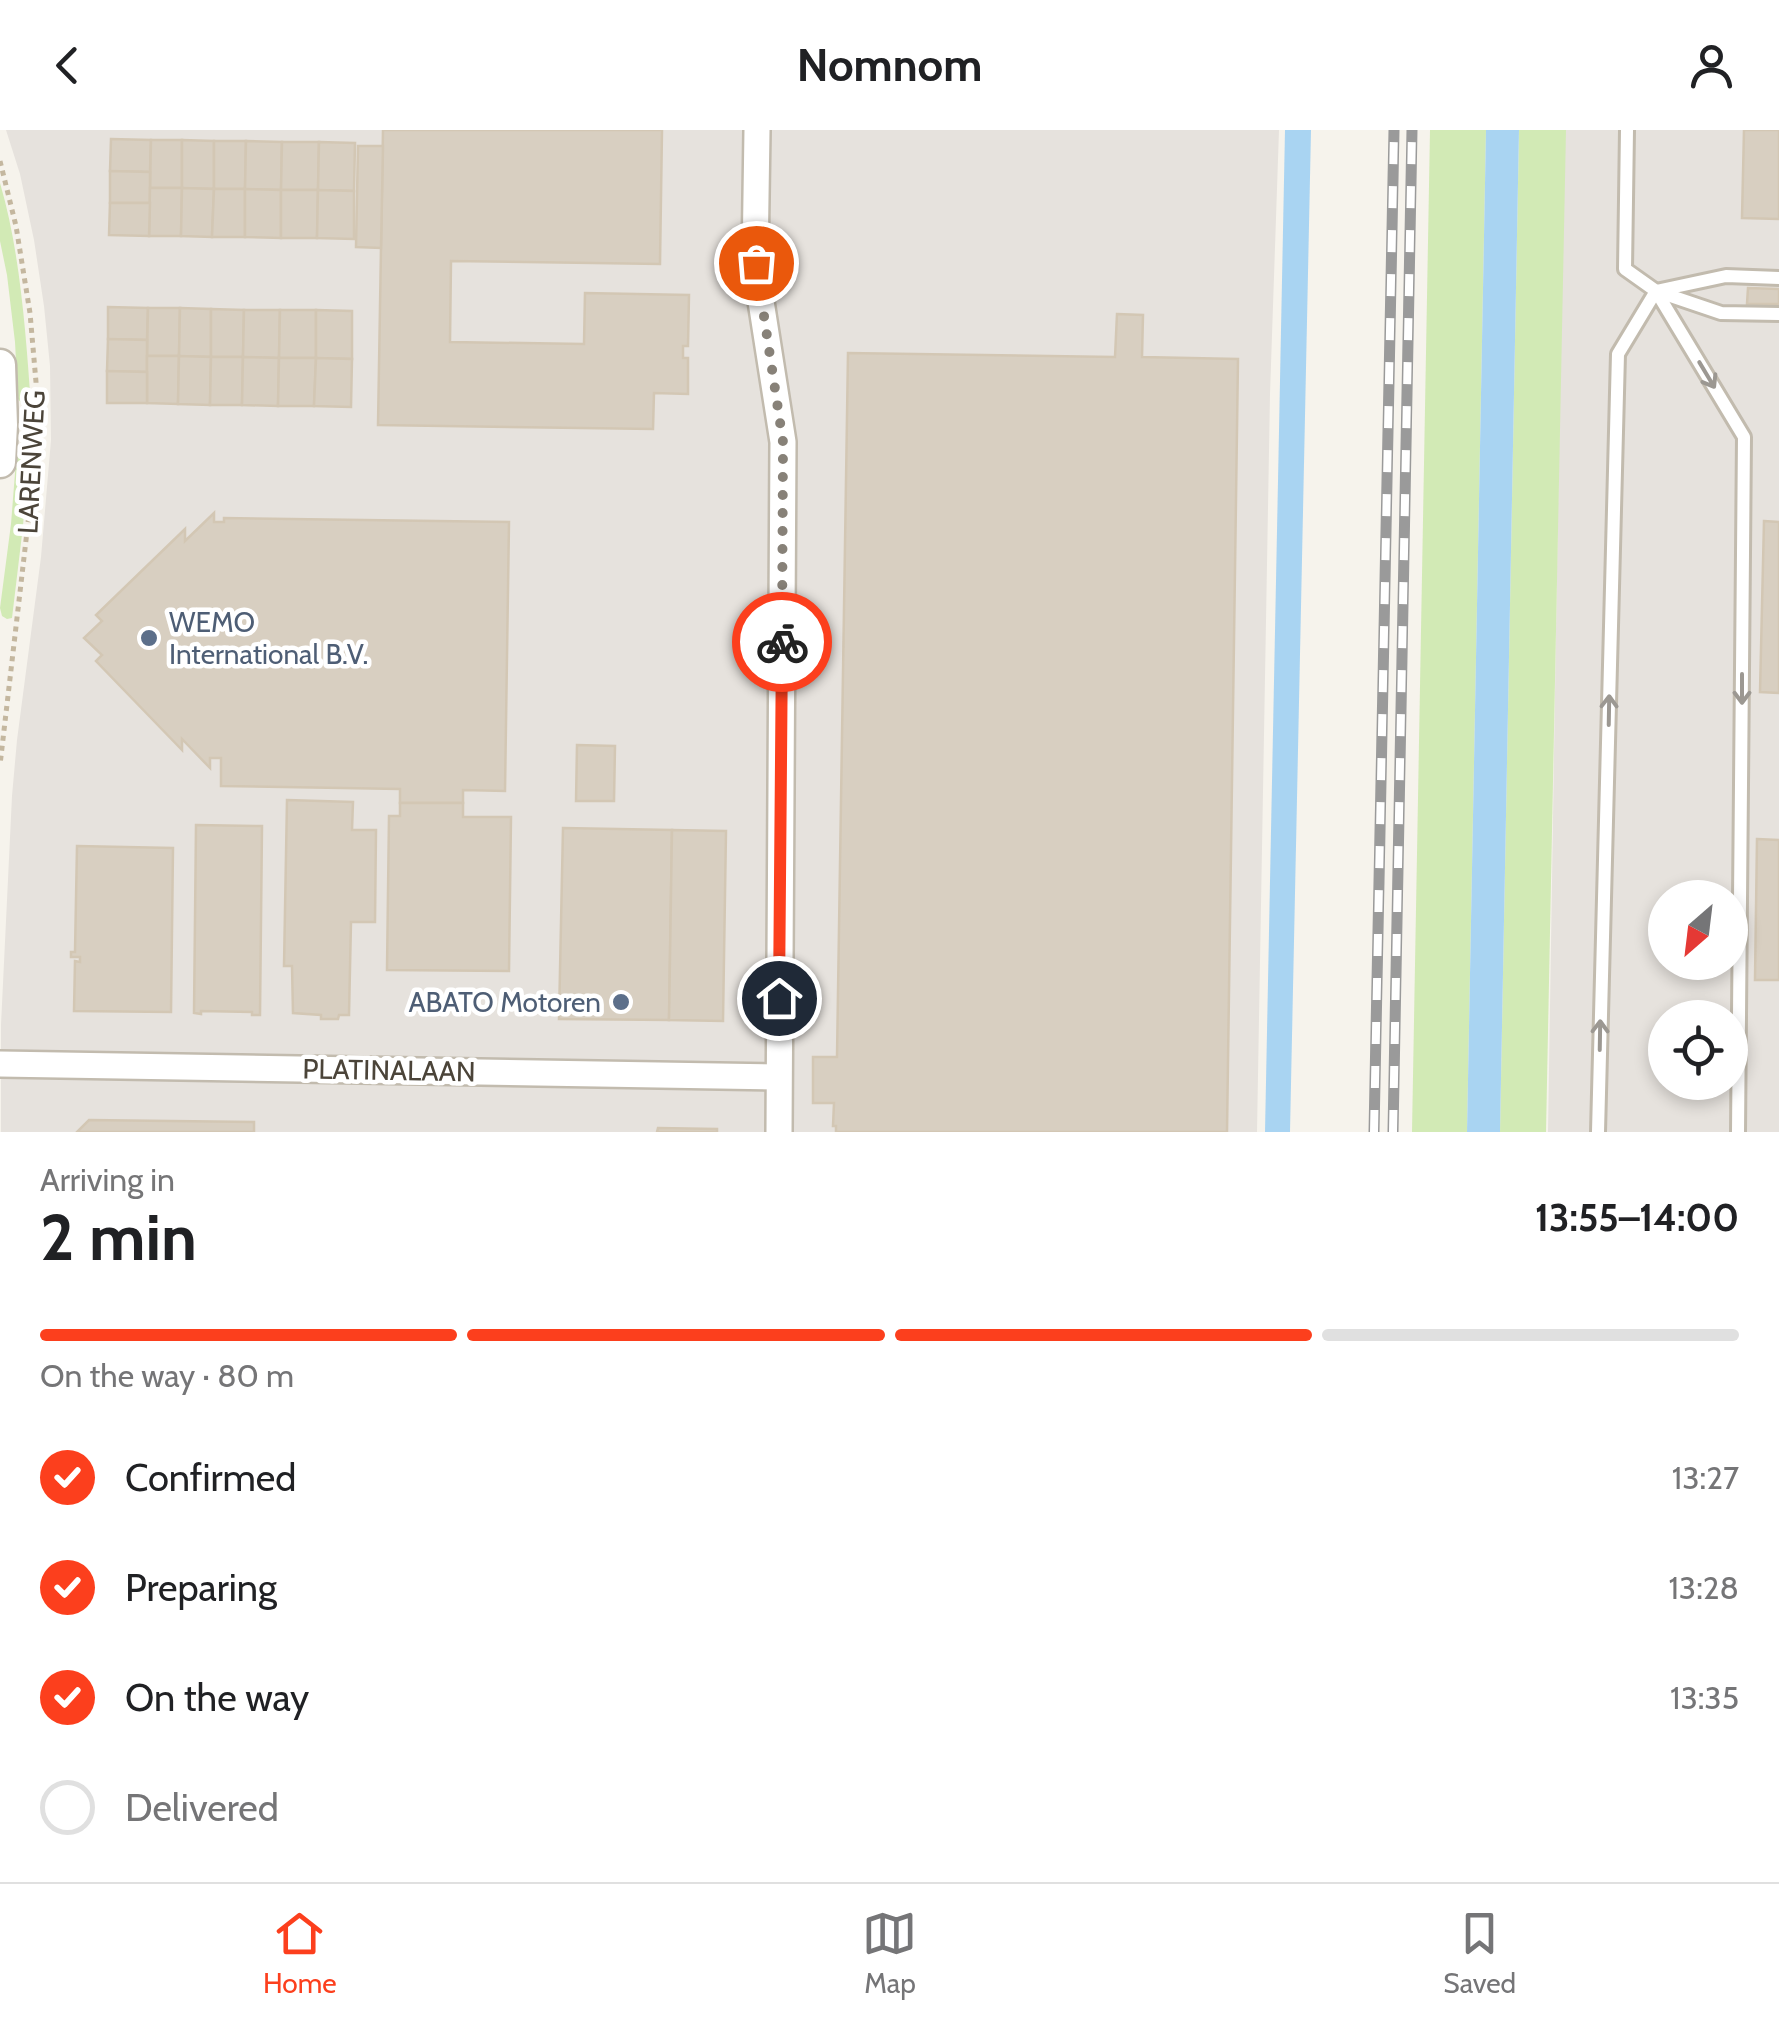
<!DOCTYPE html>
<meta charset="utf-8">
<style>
:root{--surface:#fff;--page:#f2f2f2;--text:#202124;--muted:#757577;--line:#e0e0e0;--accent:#fc3f1d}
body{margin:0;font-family:Cabin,sans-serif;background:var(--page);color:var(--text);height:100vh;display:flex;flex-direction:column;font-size:38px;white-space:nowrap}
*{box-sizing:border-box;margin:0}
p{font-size:32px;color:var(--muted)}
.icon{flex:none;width:55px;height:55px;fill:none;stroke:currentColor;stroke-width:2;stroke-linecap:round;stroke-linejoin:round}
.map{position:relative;height:1002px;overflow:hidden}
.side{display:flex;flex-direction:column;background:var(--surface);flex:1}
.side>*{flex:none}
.needle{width:65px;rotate:208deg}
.fabs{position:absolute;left:1648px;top:750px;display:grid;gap:20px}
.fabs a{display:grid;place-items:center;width:100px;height:100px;border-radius:50%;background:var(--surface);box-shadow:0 5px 15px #0003;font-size:50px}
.pin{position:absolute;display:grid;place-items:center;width:85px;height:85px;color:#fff;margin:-42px;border:5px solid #fff;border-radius:50%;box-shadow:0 2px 10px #0007}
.courier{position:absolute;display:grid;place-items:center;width:100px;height:100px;margin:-50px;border:8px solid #fc3f1d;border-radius:50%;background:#fff;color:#222;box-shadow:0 2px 12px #0007}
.overview em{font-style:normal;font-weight:800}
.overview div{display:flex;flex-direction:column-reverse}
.overview{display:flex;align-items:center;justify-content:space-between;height:170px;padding:0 40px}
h1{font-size:65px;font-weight:800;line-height:75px}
.bar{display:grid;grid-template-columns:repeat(4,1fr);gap:15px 10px;align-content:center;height:120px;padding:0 40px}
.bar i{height:12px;border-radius:8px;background:var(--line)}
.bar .current{background:var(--accent)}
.bar p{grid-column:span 4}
ol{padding:0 40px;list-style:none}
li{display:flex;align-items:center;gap:30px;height:110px}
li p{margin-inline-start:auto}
li .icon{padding:10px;border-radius:50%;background:var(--accent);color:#fff;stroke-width:4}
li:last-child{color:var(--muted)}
li i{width:55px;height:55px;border:5px solid var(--line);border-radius:50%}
header{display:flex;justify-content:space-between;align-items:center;height:130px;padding:0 40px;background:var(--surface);font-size:45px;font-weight:800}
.tabs{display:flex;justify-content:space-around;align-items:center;height:140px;border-top:2px solid var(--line);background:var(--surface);font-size:28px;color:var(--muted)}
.tabs a{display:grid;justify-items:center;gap:5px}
.tabs .current{color:var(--accent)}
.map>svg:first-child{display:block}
.industrial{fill:#e6e2dd;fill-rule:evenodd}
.green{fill:#d2eab5}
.water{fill:#a9d4f2}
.building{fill:#d8cfc1;stroke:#d3c7b4;stroke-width:2.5}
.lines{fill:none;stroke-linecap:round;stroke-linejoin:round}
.service-casing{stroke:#c2bbae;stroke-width:18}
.minor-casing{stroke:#c2bbae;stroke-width:30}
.tertiary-casing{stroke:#c2bbae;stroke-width:35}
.path{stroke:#c4b79f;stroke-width:5;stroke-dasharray:5 5;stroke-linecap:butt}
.service{stroke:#fff;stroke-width:12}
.minor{stroke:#fff;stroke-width:25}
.tertiary{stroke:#fff;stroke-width:30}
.rail-casing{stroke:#9a9a9a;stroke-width:11}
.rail{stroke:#fff;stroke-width:8;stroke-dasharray:22;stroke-linecap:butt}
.oneway{stroke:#9c9892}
.done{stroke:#878178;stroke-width:10;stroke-dasharray:0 18}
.route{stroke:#fc3f1d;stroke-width:12}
.service-dot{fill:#5c6f8a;stroke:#fff;stroke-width:4}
.labels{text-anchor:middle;stroke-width:9;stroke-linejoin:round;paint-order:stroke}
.street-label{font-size:28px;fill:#4b4439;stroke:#fff}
.service-label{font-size:28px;fill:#4e5e75;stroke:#fff;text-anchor:start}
</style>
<header><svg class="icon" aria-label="back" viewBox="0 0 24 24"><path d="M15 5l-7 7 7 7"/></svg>Nomnom<svg class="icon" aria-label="person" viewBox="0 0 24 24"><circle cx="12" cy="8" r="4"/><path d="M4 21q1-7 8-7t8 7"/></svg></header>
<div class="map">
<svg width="1779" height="1002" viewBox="0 0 1779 1002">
<rect width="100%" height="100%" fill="#f6f3ec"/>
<g class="industrial">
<polygon points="6,0 1279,0 1270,264 1257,1002 1,1002 1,895 12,666 17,610 41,427 51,310 50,236 44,176 34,110 20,44"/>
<path d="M1564,0H1779V1002H1548ZM1665,768H1730V832H1665ZM1665,888H1730V952H1665Z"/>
</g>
<g class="green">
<polygon points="1430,0 1486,0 1467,1002 1412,1002"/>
<polygon points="1519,0 1566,0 1546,1002 1500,1002"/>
<path d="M0,53C20,120 26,205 31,276L23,275L18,269L15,212L7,145L0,111Z"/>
<polygon points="23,314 29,315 23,396 12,488 7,489 2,486 0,478 11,394 17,318"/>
</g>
<g class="water">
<polygon points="1285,0 1311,0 1290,1002 1265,1002"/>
<polygon points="1486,0 1519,0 1500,1002 1467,1002"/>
</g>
<g class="building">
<polygon points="383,0 662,0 660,134 451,131 450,212 584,214 585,163 689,165 688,216 683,216 683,228 688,228 688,264 654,263 653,299 378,295"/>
<polygon points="1744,0 1779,0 1779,89 1742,88"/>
<polygon points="111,9 151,10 150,42 110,41"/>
<polygon points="151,10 182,10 182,58 150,58"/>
<polygon points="182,10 214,11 214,59 182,58"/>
<polygon points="214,11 246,11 245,59 214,59"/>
<polygon points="246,11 282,12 281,60 245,59"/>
<polygon points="282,12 319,12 318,60 281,60"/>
<polygon points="319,12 355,13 354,61 318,60"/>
<polygon points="358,16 383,16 381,118 356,117"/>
<polygon points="110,41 150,42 150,73 110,73"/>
<polygon points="150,58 182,58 181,106 149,106"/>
<polygon points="182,58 214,59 212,107 181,106"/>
<polygon points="214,59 245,59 245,107 212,107"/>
<polygon points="245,59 281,60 281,108 245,107"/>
<polygon points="281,60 318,60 317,108 281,108"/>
<polygon points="318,60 354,61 354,109 317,108"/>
<polygon points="110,73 150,73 149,106 109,105"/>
<polygon points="1748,158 1779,159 1779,174 1747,174"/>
<polygon points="108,177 148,178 147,210 108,209"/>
<polygon points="148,178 180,178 179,226 147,226"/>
<polygon points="180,178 211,179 211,227 179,226"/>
<polygon points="211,179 244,180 243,227 211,227"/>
<polygon points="244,180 280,180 279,228 243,227"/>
<polygon points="280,180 316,180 316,228 279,228"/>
<polygon points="316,180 352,181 352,229 316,228"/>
<polygon points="1117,184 1143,185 1142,227 1238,229 1227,1002 836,1002 836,996 833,996 834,973 813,973 813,927 837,927 848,223 1115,227"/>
<polygon points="108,209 147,210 147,242 107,241"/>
<polygon points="147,226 179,226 178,274 147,273"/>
<polygon points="179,226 211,227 210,275 178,274"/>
<polygon points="211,227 243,227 242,275 210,275"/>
<polygon points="243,227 279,228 278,276 242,275"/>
<polygon points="279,228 316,228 314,276 278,276"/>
<polygon points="316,228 352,229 351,277 314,276"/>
<polygon points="107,241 147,242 147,273 107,273"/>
<polygon points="214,383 214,392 224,392 224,388 509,392 505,661 463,660 463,673 400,673 400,659 221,656 221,628 210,628 210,638 182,609 182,620 96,531 102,525 84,508 102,491 96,485 185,399 185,411"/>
<polygon points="1764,391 1779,392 1779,563 1760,562"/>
<polygon points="577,615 615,616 614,671 576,671"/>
<polygon points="287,670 353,672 352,700 376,700 375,792 351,792 349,885 339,885 338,889 321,889 321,885 293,883 292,836 284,836"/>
<polygon points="400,673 463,673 463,687 511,687 509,841 387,840 389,686 400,686"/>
<polygon points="196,695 262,696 260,885 252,885 252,882 201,881 201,884 194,883"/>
<polygon points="563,698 672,700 669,890 559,889"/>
<polygon points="672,700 726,701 723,891 669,890"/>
<polygon points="1757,709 1779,710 1779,850 1755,850"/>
<polygon points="77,716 173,718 171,882 74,881 75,831 80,832 80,827 71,827 71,822 75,822"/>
<polygon points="89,990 254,992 254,1002 77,1002"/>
<polygon points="658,998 717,999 717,1002 657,1002"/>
</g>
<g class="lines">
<defs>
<g id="service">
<polyline points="1627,0 1625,139 1656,161 1721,183 1779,184"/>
<polyline points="1656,161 1744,307 1738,1002"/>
<polyline points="1598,1002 1618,224 1656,161 1726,146 1779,148"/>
</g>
<g id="minor">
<polyline points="757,0 755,133 783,312 779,1002"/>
<polyline points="0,934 778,947"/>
</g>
<polyline id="tertiary" points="0,235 2,295 0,332"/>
</defs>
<use href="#service" class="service-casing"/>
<use href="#minor" class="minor-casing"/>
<use href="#tertiary" class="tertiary-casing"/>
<polyline class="path" points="0,31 16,96 30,183 36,252 37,315 0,635"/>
<use href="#service" class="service"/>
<use href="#minor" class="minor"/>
<use href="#tertiary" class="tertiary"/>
<defs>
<g id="rail">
<polyline points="1374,1002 1394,0"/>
<polyline points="1393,1002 1412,0"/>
</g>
</defs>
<use href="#rail" class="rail-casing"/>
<use href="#rail" class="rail"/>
</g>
<defs><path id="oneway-shaft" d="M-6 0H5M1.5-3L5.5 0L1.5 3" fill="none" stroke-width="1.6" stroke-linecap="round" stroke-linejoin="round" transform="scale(2.5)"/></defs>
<g class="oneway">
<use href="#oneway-shaft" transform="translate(1707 245) rotate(59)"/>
<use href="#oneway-shaft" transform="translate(1742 559) rotate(90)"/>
<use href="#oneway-shaft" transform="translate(1609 580) rotate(-89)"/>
<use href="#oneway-shaft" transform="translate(1600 905) rotate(-89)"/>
</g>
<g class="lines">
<polyline class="done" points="756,133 783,312 782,512"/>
<polyline class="route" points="779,868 782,512"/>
</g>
<g class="service-dot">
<circle cx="149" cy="508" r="10"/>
<circle cx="621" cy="872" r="10"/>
</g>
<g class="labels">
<g class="street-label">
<text transform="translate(31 332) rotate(-87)" y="10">LARENWEG</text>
<text transform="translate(389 940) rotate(1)" y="10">PLATINALAAN</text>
</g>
<g class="service-label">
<text x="169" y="502">WEMO<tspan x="169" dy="32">International B.V.</tspan></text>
<text x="601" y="882" text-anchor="end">ABATO Motoren</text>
</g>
</g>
</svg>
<div class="fabs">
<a><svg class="needle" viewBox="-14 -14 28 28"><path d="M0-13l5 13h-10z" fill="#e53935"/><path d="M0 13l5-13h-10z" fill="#757577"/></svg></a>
<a><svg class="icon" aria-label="locate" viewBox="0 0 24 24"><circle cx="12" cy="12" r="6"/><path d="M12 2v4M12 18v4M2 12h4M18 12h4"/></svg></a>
</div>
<div class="pin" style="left:756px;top:133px;background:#ea580c"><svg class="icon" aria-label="bag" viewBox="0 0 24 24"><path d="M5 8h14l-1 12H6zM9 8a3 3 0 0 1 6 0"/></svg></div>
<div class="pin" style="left:779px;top:868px;background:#1f2937"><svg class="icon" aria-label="home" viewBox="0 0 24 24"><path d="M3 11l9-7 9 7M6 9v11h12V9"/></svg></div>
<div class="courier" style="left:782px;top:512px"><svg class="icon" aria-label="bike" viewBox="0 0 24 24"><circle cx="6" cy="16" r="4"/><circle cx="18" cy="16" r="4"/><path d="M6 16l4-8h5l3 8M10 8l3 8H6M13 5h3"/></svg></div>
</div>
<section class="side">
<div class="overview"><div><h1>2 min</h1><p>Arriving in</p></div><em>13:55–14:00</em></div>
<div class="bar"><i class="current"></i><i class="current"></i><i class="current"></i><i></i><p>On the way · 80 m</p></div>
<ol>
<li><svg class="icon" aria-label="check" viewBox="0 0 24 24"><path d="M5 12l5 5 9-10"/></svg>Confirmed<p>13:27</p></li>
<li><svg class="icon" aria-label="check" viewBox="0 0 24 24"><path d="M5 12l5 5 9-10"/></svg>Preparing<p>13:28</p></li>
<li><svg class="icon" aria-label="check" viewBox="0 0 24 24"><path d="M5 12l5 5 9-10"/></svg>On the way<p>13:35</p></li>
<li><i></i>Delivered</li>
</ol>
</section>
<nav class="tabs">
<a class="current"><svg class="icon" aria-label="home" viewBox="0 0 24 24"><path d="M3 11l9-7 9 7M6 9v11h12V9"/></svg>Home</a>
<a><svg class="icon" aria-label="map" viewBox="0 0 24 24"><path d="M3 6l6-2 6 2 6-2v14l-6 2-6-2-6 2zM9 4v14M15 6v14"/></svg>Map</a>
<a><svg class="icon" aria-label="saved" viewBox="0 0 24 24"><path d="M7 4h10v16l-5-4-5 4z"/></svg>Saved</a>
</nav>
